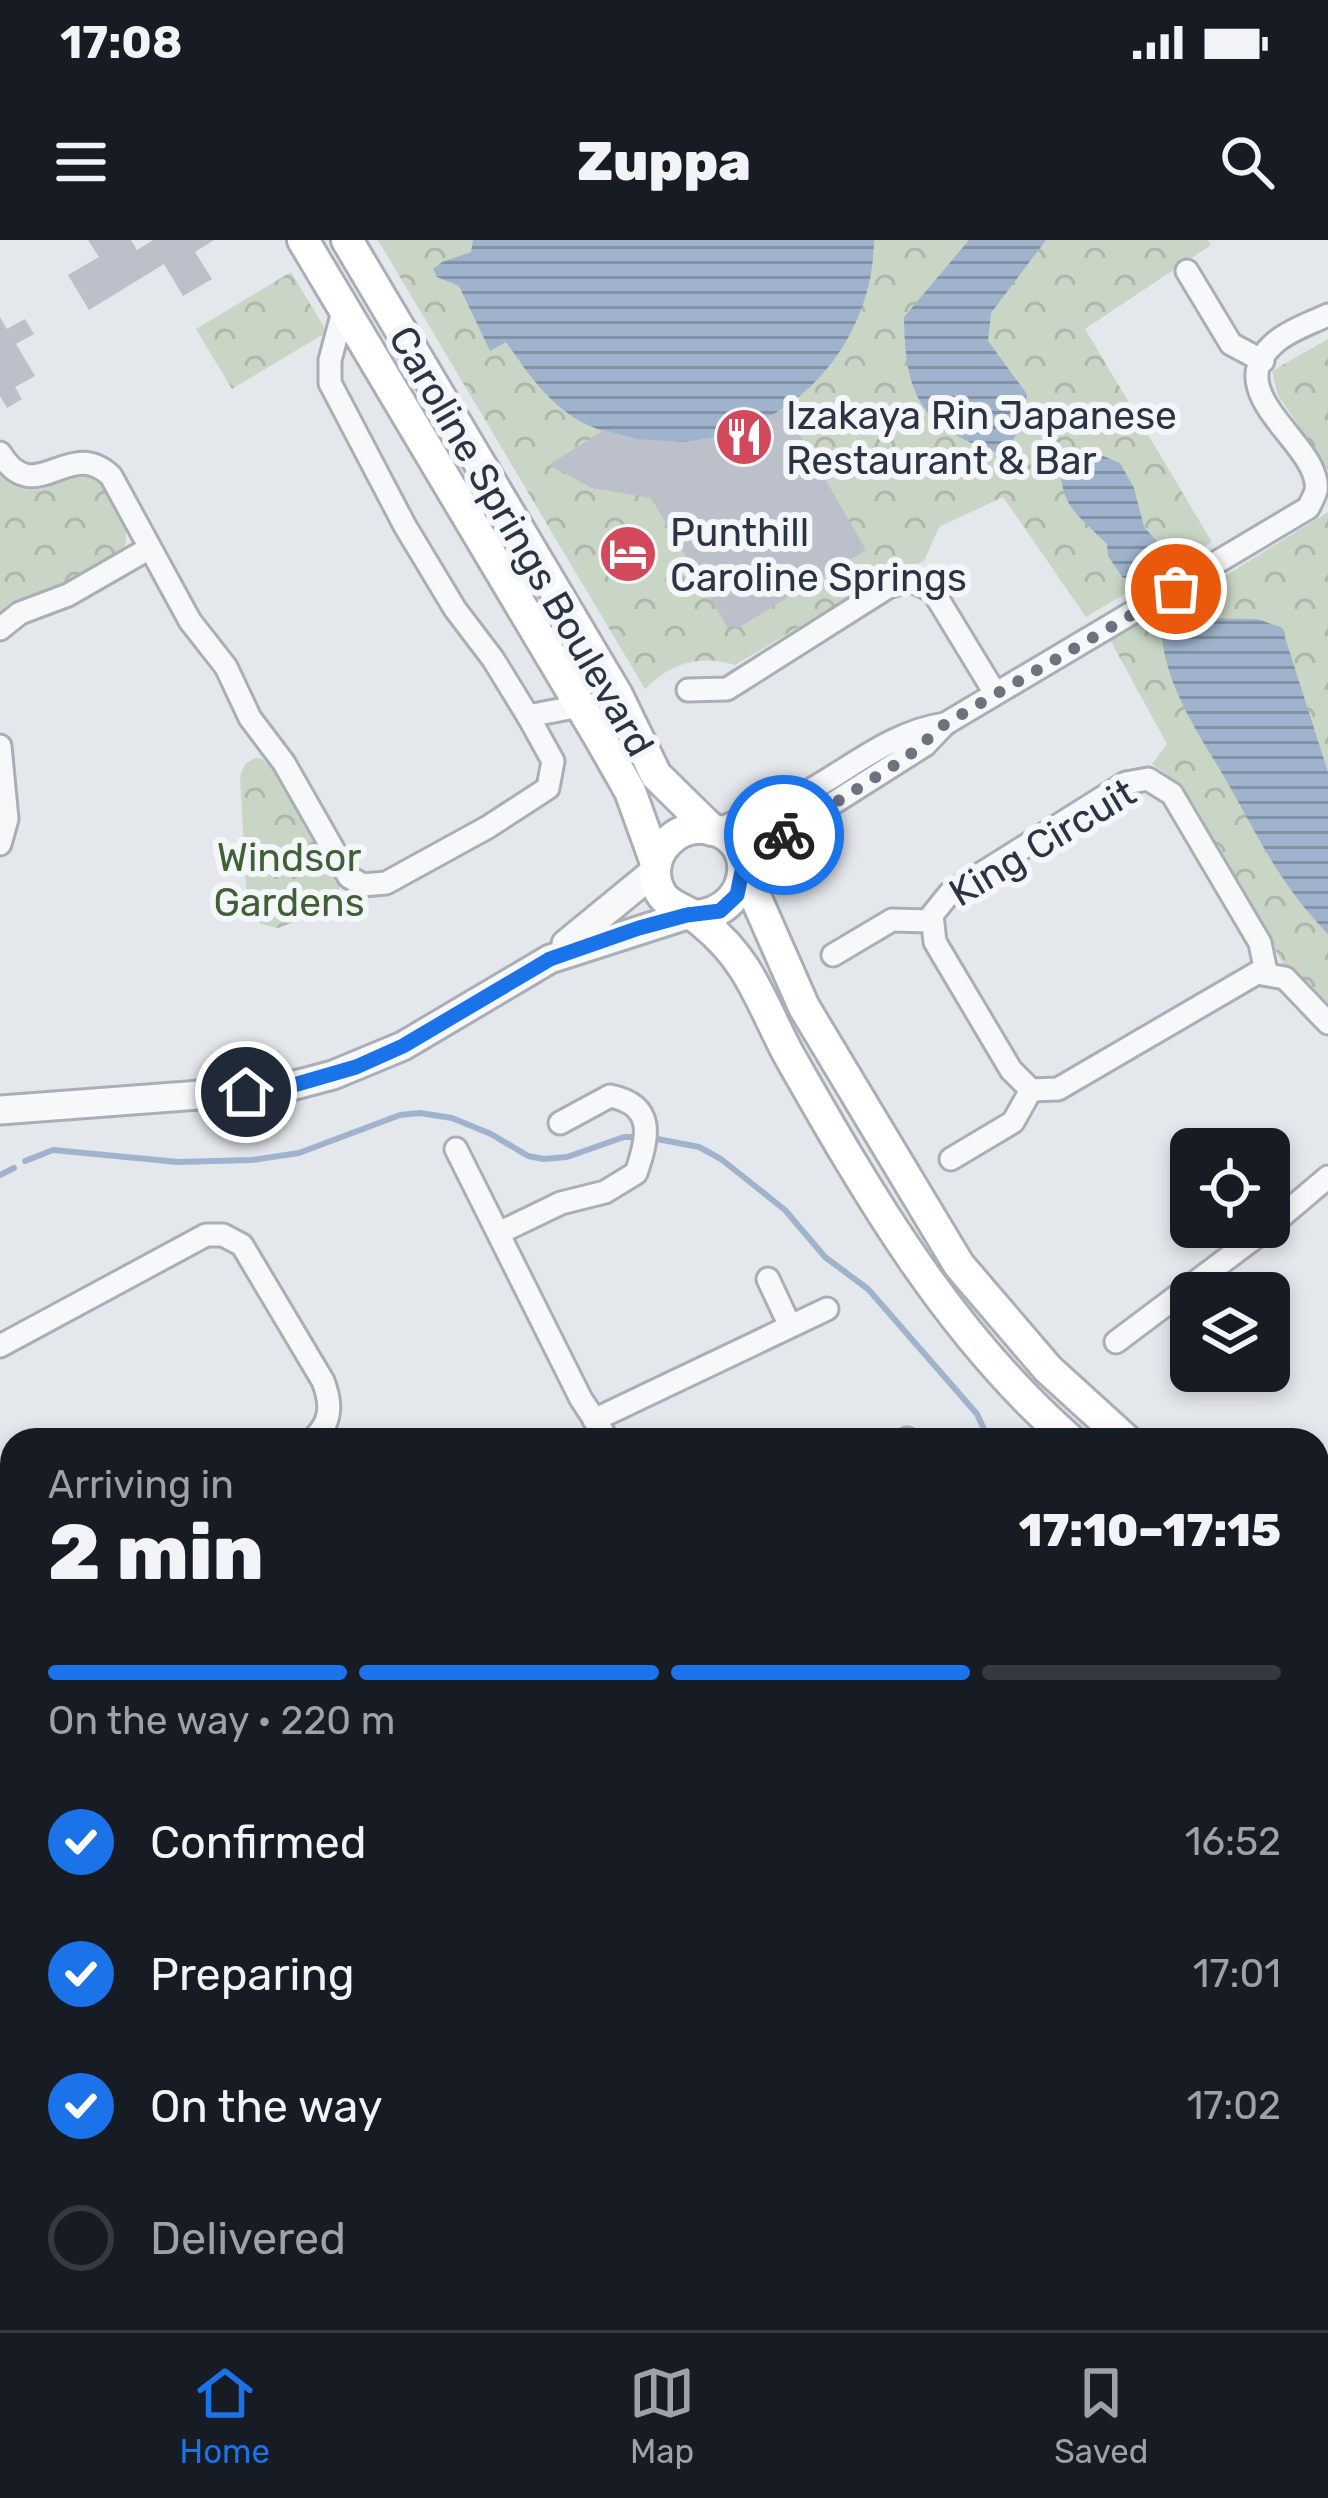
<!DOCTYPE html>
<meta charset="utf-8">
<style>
:root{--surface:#171b24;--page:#242831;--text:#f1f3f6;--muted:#9ea1a6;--line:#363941;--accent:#1a73e8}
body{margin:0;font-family:Rubik,sans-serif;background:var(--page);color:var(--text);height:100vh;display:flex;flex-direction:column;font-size:45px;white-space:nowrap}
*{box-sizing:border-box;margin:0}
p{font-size:39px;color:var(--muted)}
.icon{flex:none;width:66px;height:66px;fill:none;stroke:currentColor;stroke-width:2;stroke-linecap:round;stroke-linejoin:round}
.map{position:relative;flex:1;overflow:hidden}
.side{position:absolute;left:0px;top:1188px;width:1329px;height:903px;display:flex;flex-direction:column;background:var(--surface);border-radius:36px 36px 0 0;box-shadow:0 6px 18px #0003}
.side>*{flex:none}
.fabs{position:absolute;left:1170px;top:888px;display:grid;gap:24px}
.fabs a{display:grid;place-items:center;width:120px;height:120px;border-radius:18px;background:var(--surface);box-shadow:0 6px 18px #0003;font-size:60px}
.pin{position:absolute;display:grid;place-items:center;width:102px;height:102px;color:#fff;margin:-51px;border:6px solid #fff;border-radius:50%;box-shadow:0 3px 12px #0007}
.courier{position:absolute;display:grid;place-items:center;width:120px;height:120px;margin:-60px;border:9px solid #1a73e8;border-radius:50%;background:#fff;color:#222;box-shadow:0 3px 15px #0007}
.headline em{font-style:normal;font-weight:800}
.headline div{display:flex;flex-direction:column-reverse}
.headline{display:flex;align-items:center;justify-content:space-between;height:204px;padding:0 48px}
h1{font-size:78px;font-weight:800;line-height:90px}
.bar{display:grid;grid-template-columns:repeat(4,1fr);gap:18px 12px;align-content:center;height:144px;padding:0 48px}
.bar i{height:15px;border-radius:9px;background:var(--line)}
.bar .active{background:var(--accent)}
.bar p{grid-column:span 4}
ol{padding:0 48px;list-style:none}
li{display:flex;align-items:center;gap:36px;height:132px}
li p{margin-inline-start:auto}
li .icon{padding:12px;border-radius:50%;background:var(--accent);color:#fff;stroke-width:4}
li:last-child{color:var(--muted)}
li i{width:66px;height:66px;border:6px solid var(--line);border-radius:50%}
.status{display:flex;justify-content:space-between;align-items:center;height:84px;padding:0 60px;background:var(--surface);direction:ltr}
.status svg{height:33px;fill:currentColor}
header{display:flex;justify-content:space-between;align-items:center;height:156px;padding:0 48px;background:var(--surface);font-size:54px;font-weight:800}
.tab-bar{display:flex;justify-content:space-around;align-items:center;height:168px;border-top:3px solid var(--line);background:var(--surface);font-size:33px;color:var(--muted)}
.tab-bar a{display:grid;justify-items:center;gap:6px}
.tab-bar .active{color:var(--accent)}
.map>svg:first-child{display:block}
.park{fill:url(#park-crowns)}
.water{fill:url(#water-rules)}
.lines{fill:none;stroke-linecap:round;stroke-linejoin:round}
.stream{stroke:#9fb4cc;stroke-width:6}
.building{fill:#bbc0ca}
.minor-casing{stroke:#a9aeb7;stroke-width:27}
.tertiary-casing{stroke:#a9aeb7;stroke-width:33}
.secondary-casing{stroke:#a9aeb7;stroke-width:36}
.minor{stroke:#f7f8fa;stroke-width:21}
.tertiary{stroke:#f7f8fa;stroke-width:27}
.secondary{stroke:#fff;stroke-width:30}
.done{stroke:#6c737f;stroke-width:12;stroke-dasharray:0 21.6}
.route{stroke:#1a73e8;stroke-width:15}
.labels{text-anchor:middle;stroke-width:12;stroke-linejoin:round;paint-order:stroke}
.poi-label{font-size:39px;fill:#2b3445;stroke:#f4f6f9;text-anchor:start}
.street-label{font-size:39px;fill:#2b3445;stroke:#f4f6f9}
.park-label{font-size:39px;fill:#3f6138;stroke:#f4f6f9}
</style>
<div class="status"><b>17:08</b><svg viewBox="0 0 49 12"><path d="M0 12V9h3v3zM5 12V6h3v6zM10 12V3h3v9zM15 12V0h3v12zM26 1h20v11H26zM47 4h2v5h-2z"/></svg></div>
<header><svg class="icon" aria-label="menu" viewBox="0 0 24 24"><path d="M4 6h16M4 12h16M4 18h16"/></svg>Zuppa<svg class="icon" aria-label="search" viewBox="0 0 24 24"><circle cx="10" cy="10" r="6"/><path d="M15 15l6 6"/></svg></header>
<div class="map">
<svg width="1328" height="2090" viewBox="0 0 1328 2090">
<defs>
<pattern id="park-crowns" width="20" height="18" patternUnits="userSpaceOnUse" patternTransform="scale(3)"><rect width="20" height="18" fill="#c9d6c5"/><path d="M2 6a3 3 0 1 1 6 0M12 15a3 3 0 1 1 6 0" fill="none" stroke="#adb8ab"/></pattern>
<pattern id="water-rules" width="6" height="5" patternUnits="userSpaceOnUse" patternTransform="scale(3)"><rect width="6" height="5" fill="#9fb4cc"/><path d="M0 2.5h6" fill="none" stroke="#8293a7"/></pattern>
</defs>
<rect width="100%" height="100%" fill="#e4e7ec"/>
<g class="park">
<path d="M378,0H1208L1211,5L1085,89L1212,302L1086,377L1003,257L939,287L924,321L888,334L735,425C701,414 670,423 645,449Z"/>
<polygon points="291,32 327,92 232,149 196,89"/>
<polygon points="1328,99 1328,230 1278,155 1272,131"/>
<path d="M78,235C109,237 133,280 124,309L59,350L0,378V236C27,261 48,246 78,235Z"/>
<polygon points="1328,272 1328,769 1284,725 1174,540 1152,524 1167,504 1109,398 1169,361 1196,373 1185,361"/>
<polygon points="255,518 262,519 273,529 340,646 332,667 278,688 260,684 247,664 240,536 245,524"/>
<polygon points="12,2061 12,2079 108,2079 111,2090 0,2090 0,2068"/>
</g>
<g class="water">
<path d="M473,0H874C873,118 771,214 651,201C626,198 594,191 573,177C544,158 525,129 506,102L490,111L459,46L437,37L433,29L442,22L471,12Z"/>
<path d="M969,0H1046L991,73L988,101L1027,154C1023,178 1020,201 998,213C921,187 905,157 904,77Z"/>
<path d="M1091,211L1120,223L1134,248L1144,287L1164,309L1157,329L1139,338H1123L1108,316L1107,304C1078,275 1058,265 1061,220Z"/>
<path d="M1194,378L1258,379L1282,388L1328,532V694C1280,645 1259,598 1226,540C1200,495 1168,451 1162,398Z"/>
</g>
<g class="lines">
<g class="stream">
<polyline points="652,898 699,907 721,919 785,970 825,1017 868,1049 977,1174 989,1200"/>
<polyline points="25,921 53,910 178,922 252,920 299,913 400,875 420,873 452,878 491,894 528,916 544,919 567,917 624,897 638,897"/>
<polyline points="0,935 14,928"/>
<polyline points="1317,1424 1328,1425"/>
</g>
</g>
<g class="building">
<polygon points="88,0 131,0 137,10 153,0 214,0 195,12 212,39 183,56 164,24 89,70 68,35 99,17"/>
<polygon points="0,77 7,89 25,79 34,94 16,104 35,136 15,147 22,159 7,168 0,156"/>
<polygon points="785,169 866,310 736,389 733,385 728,388 651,258 592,248 549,225 604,190 637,199 687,202 734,193"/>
</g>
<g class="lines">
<defs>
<g id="minor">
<polyline points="1187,31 1231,104 1263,121"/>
<polyline points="344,68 330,120 330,143 405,286 455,369 493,419 528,476 580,466"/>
<path d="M0,213C35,271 69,195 111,236L190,381L226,427L250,478L284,523L342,625L349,637L363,645L386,643L488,587L548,548L553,521L528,476"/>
<polyline points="0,389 20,373 68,355 148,309"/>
<polyline points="688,450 727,449 888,347 910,340 933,351 995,453"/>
<polyline points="0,506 7,579 0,604"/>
<path d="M716,591C741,578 769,572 794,559C844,534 888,492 945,484"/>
<path d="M743,626L783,595L925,505L945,484L1308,268C1310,265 1315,254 1316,251C1323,204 1213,153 1277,101C1292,89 1311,83 1328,75"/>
<polyline points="833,715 892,680 931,681"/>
<polyline points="1031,850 1011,830 935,702 932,675 949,654 1126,543 1148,539 1172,554 1260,703 1266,732"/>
<polyline points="1031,850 1058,849 1257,733 1285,738 1328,783"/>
<polyline points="456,909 581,1159 608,1200"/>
<polyline points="951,919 1013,882 1031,850"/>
<polyline points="1269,987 1328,937"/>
<path d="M501,992L561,963L605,952L636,933C649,896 655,865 610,856L560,883"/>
<polyline points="768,1039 790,1086"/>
<polyline points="1116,1102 1269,987"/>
<path d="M0,1106L206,995H223L242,1005L323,1141C332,1164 332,1183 312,1200"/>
<polyline points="594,1180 827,1069"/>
<polyline points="907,1199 907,1200"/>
<polyline points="0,1238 12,1267"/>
<polyline points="1324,1260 1328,1255"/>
<polyline points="1317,1593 1328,1588"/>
<polyline points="0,1639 12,1632"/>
<polyline points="1317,1819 1328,1814"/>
<polyline points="0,1830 12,1852"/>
<polyline points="0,2058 12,2052"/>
<polyline points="120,2079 124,2090"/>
<polyline points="387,2079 393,2090"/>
<polyline points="781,2079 786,2090"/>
<polyline points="1034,2079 1039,2090"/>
<polyline points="1298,2079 1313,2084 1328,2081"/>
<polyline points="570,2090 591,2079"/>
</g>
<g id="tertiary">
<polyline points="566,704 655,631"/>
<polyline points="0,870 280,849 333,835 403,806 550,719 687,675"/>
</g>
<g id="secondary">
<polyline points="303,0 601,500 630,551 656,623"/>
<polyline points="347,0 617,455 656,535 712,590"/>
<polyline points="744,631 804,767 959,1025 1048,1129 1126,1200"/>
<path d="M696,676C755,671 760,593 704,588C675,586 650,612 656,641C662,668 683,666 701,681C717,694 733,711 744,728C762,756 774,788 790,817C869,956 949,1094 1070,1200"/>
<polyline points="1317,1317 1328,1322"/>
<polyline points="1317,1357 1328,1361"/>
</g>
</defs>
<use href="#minor" class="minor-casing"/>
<use href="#tertiary" class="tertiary-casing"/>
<use href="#secondary" class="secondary-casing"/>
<use href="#minor" class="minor"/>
<use href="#tertiary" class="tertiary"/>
<use href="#secondary" class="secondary"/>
</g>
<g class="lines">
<polyline class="done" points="784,595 906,518 945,484 1176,349"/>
<polyline class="route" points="246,852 280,849 356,827 403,806 550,719 639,688 687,675 720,671 737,655 743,626 784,595"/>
</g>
<defs>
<symbol id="restaurant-disc" viewBox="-11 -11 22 22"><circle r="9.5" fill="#d1495b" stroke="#f4f6f9"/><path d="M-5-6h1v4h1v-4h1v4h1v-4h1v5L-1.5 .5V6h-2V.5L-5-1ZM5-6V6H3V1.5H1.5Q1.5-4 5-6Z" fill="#fff"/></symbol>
<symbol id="hotel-disc" viewBox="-11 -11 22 22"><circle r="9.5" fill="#d1495b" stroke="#f4f6f9"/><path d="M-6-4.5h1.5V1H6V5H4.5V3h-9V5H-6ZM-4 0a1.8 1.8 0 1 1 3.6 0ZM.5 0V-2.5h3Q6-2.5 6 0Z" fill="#fff"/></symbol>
</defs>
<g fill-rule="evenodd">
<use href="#restaurant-disc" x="711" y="164" width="66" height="66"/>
<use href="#hotel-disc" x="595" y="281" width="66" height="66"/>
</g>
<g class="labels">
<g class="poi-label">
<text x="786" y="189">Izakaya Rin Japanese<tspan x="786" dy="45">Restaurant &amp; Bar</tspan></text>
<text x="670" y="306">Punthill<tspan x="670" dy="45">Caroline Springs</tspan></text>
</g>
<g class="street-label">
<text transform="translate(522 301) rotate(60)" y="14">Caroline Springs Boulevard</text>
<text transform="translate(1042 602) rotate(-31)" y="14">King Circuit</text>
</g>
<g class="park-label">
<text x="289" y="631">Windsor<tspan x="289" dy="45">Gardens</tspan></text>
</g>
</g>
</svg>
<div class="fabs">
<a><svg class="icon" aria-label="locate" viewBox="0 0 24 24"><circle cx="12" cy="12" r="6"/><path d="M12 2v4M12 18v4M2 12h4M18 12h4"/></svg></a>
<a><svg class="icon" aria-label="layers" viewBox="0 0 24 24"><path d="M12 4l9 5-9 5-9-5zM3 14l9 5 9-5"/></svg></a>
</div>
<div class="pin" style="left:1176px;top:349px;background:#ea580c"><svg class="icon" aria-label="bag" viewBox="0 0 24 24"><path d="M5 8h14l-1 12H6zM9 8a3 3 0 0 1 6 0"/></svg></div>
<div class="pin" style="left:246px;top:852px;background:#1f2937"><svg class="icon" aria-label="home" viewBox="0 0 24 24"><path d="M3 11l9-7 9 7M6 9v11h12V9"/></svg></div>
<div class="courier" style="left:784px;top:595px"><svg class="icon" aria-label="bike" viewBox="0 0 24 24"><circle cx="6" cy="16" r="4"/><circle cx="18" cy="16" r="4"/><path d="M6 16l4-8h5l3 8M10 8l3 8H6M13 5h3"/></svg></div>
<section class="side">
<div class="headline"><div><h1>2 min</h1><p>Arriving in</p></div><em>17:10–17:15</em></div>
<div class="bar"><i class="active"></i><i class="active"></i><i class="active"></i><i></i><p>On the way · 220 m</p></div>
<ol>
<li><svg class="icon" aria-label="check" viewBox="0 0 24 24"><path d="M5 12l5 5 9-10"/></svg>Confirmed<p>16:52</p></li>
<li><svg class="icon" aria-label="check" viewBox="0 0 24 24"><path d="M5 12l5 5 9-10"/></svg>Preparing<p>17:01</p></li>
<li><svg class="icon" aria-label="check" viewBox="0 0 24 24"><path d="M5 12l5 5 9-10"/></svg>On the way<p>17:02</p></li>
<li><i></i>Delivered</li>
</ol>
</section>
</div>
<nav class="tab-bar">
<a class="active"><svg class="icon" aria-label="home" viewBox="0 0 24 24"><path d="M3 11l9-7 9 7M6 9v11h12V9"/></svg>Home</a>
<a><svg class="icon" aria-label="map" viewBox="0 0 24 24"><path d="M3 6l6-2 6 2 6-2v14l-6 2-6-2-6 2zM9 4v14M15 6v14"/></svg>Map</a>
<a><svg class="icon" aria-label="saved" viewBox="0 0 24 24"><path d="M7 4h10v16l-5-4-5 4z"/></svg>Saved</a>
</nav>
